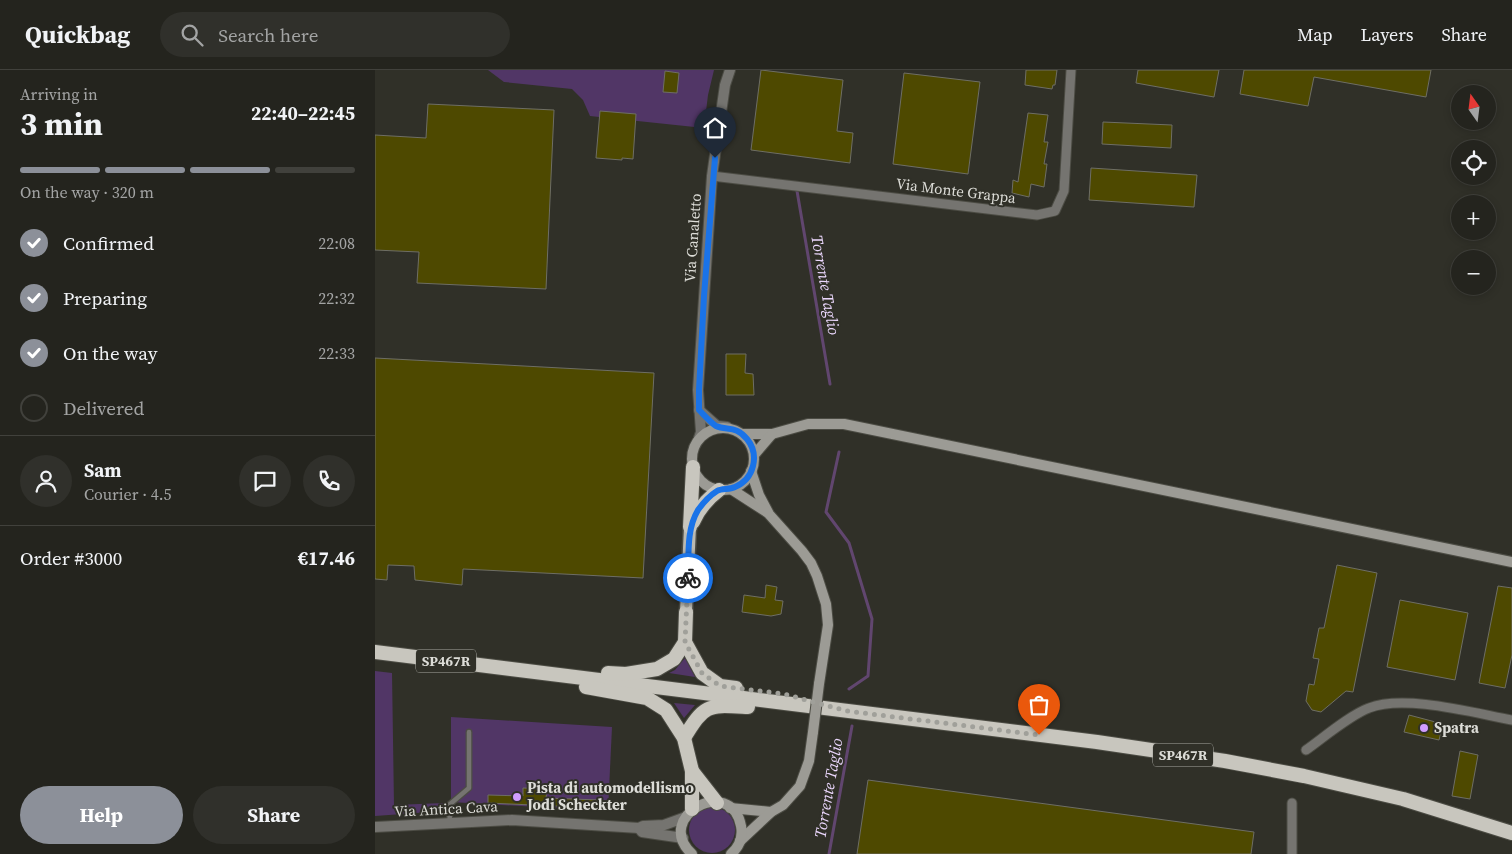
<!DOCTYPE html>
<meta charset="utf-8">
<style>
:root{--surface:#24241e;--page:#30302b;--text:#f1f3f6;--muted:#a3a4a4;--line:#41413c;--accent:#8c9099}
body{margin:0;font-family:"Source Serif 4",serif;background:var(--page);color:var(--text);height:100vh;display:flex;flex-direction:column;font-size:19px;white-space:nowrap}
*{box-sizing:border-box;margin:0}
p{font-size:16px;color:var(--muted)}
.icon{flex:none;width:28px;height:28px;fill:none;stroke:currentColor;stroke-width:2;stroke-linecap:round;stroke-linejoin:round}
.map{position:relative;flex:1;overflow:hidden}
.side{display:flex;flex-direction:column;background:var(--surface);width:375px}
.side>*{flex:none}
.needle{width:32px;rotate:346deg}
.fabs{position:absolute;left:1076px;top:15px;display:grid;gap:10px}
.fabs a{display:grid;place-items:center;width:45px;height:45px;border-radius:50%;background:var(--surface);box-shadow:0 2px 8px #0003,0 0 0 1px var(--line);font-size:25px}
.pin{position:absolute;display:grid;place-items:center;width:42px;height:42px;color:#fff;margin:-51px -21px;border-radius:50% 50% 50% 0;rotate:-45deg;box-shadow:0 0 5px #0007}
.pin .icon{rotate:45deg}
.courier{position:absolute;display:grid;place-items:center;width:50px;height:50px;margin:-25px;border:4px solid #1a73e8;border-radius:50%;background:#fff;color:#222;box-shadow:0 1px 6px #0007}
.overview em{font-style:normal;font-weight:700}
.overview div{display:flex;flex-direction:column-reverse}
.overview{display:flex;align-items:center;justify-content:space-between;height:85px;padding:0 20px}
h1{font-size:32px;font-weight:700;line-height:38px}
.bar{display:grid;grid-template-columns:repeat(4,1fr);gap:8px 5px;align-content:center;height:60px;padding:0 20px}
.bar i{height:6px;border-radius:4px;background:var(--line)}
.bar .on{background:var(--accent)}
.bar p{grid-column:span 4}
.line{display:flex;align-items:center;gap:12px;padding:0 20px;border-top:1px solid var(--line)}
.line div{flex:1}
.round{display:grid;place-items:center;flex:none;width:52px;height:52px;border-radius:26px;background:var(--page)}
ol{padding:0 20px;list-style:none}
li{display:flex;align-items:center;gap:15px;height:55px}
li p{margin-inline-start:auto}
li .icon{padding:5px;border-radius:50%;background:var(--accent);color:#fff;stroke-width:4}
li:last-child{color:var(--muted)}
li i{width:28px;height:28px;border:2px solid var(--line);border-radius:50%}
.action{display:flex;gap:10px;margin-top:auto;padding:10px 20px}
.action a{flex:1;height:58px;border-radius:30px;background:var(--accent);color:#fff;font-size:20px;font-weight:700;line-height:58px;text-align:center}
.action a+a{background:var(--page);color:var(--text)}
header{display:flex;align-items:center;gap:30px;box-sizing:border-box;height:70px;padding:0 25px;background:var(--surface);border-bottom:1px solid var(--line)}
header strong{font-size:24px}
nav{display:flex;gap:28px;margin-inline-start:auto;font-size:18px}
.search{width:350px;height:45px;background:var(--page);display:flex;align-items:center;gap:12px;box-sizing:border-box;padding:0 18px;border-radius:28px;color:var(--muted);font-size:19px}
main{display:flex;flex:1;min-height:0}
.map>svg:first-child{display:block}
.green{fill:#513666}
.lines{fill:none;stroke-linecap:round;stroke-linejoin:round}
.stream{stroke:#61466f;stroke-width:3}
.building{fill:#4e4900;stroke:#6e6e65}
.service-casing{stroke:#4c4c44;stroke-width:7}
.minor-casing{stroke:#4c4c44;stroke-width:11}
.tertiary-casing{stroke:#4c4c44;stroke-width:12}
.secondary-casing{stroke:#4c4c44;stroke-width:12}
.primary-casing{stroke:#4c4c44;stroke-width:15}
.trunk-casing{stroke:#4c4c44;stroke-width:16}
.service{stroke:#757470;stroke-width:4.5}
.minor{stroke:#757470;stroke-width:9}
.tertiary{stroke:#757470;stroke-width:10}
.secondary{stroke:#9c9b95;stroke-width:10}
.primary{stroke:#bab9b1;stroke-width:12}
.trunk{stroke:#c8c6be;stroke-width:14}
.secondary-bridge-casing{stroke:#4c4c44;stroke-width:12;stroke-linecap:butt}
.secondary-bridge{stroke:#9c9b95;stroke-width:10}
.done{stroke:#a0a09a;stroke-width:5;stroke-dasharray:0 9}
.route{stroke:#1a73e8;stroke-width:6}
.poi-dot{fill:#d19dfe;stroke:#303028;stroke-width:2}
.labels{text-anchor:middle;stroke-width:4;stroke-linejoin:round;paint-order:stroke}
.shield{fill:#303028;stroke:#a8a8a2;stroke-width:1}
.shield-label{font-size:14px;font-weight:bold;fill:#dcdcd7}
.street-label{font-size:15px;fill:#dcdcd7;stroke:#303028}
.poi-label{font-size:15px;font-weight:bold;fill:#dcdcd7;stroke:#303028;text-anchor:start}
.water-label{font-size:16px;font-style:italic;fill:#ebd7fd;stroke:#303028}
</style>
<header>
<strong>Quickbag</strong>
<div class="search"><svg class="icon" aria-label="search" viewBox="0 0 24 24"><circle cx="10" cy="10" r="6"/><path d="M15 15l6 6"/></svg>Search here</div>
<nav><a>Map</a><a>Layers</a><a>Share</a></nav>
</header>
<main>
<section class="side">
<div class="overview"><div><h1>3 min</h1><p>Arriving in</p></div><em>22:40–22:45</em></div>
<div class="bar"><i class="on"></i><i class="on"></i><i class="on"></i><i></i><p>On the way · 320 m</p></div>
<ol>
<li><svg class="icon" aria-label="check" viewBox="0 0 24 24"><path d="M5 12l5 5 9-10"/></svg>Confirmed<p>22:08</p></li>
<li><svg class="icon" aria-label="check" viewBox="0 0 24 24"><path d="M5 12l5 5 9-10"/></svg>Preparing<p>22:32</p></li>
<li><svg class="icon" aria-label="check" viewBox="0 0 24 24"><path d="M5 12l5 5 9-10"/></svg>On the way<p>22:33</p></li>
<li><i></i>Delivered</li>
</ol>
<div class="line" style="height:90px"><a class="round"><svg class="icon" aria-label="person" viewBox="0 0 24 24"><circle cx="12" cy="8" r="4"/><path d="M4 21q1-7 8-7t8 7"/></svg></a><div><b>Sam</b><p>Courier · 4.5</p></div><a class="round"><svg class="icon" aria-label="chat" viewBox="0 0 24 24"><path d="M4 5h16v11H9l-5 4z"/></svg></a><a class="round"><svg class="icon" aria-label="phone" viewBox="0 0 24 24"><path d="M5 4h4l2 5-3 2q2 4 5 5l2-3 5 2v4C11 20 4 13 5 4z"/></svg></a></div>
<div class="line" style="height:65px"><div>Order #3000</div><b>€17.46</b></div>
<div class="action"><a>Help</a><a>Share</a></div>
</section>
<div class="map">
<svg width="1137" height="784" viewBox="0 0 1137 784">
<rect width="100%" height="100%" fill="#303028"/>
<g class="green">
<polygon points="113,0 339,0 333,25 329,58 215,46 208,30 197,19 129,12"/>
<polygon points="310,588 320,607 294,603 300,600"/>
<polygon points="0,601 17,603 19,735 69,733 69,741 0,746"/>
<polygon points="299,633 320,635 309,648"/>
<polygon points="76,647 237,657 233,741 76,732"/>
<circle cx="337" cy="760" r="23"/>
</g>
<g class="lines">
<g class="stream">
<polyline points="422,121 455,314"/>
<polyline points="464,382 451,442 474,473 497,549 493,606 474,619"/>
<polyline points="454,784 477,656"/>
</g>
</g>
<g class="building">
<polygon points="386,0 468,10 462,61 478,63 475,93 376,80"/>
<polygon points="651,0 682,0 680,15 678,15 677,19 650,15"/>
<polygon points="763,0 844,0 839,27 761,13"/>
<polygon points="869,0 1056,0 1051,27 939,7 933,36 865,24"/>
<polygon points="290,1 304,3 302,23 288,22"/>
<polygon points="529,3 605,12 593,104 518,94"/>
<polygon points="53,34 179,40 171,219 42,213 44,182 0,180 0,65 51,68"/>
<polygon points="225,41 261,44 258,89 247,88 247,90 221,88"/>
<polygon points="653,43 673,45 669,72 673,72 669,94 672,94 669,117 656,114 654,127 637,123 638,110 643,112"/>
<polygon points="728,52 797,55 796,78 727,74"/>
<polygon points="716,98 822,105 819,137 714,130"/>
<polygon points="351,284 371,284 370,303 378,304 379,325 351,325"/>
<polygon points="0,288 279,303 268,508 88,499 87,515 40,510 39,496 13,495 12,510 0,509"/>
<polygon points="962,495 1002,503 978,622 971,621 946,642 937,640 931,631 934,614 939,615 944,589 938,588 944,558 949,558"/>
<polygon points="391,515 402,517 400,530 408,531 406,544 396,546 367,542 369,525 390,528"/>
<polygon points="1123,516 1137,518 1137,585 1130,618 1104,613"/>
<polygon points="1025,530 1093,543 1080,610 1012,597"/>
<polygon points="1034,645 1068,654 1064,670 1029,662"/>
<polygon points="1085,681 1103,685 1095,729 1077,726"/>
<polygon points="493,710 879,762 876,784 482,784"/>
<polygon points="148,718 172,719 171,728 224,730 224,738 113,733 113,725 148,726"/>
</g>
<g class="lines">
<defs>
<polyline id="service" points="75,753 74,735 94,718 94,662"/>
<g id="minor">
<polyline points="337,106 662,145 680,141 689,121 696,0"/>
<path d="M931,680C948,668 975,645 994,638C1029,624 1099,643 1137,650"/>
<polyline points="917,733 917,784"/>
</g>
<g id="tertiary">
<polyline points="324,340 342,356 352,357"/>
<polyline points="324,368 326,362 323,320 337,106 350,15 355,0"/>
<polyline points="0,757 137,750 264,758 268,756 289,755 311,747"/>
<polyline points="264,758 267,762 308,768"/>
</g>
<g id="secondary">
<circle cx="348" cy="389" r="31"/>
<polyline points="367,364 397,364 433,354 469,354 1137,492"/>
<polyline points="379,385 397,364"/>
<polyline points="376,401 384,425 393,442"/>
<polyline points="356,419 393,443 427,481 436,493 442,506 451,534 453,555 444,614"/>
<polyline points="355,738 396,742"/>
<polyline points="365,771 396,742 408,735 425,716 434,691 438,662"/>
<path d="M317,784C277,747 356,704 366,756C368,767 364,777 356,784"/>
</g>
<polyline id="primary" points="311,542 315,457"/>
<g id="trunk">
<path d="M318,452C324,438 332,429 344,420"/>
<polyline points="315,457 318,397"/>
<polyline points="310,572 327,603 345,616 361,618"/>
<polyline points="0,582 722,672 850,691 929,706 1028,729 1137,763"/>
<polyline points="233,603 251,604 282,599 299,589 310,572 311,542"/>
<polyline points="211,617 272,628 291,640 309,668 317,701 317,739"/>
<path d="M309,668C330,633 333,635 373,637"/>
<polyline points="317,701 342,733"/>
</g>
</defs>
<use href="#service" class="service-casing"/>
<use href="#minor" class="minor-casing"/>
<use href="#tertiary" class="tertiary-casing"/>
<use href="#secondary" class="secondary-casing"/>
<use href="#primary" class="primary-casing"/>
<use href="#trunk" class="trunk-casing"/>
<use href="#service" class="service"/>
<use href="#minor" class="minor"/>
<use href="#tertiary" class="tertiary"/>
<use href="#secondary" class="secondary"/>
<use href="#primary" class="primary"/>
<use href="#trunk" class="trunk"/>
<defs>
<polyline id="secondary-bridge" points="438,662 444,614"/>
</defs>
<use href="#secondary-bridge" class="secondary-bridge-casing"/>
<use href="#secondary-bridge" class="secondary-bridge"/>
</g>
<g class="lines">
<polyline class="done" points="313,508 310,572 327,603 345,616 409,624 472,641 664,665"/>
<path class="route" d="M313,508C314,486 311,460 323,440C328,433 334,426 342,421C347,418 354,420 360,417C379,409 385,385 372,369C361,355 352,361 341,356C335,352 329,345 324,340V320L329,226L340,88"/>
</g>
<g class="poi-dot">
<circle cx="1049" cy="658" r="5"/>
<circle cx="142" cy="727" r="5"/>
</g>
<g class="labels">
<g class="shield">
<rect x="41" y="579.5" width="60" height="23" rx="4"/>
<rect x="778" y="673.5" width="60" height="23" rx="4"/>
</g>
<g class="shield-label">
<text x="71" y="596">SP467R</text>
<text x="808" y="690">SP467R</text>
</g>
<g class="street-label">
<text transform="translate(581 121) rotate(7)" y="5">Via Monte Grappa</text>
<text transform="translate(318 168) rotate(-86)" y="5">Via Canaletto</text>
<text transform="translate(71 739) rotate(-3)" y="5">Via Antica Cava</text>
</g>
<g class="poi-label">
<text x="1059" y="663">Spatra</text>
<text x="152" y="723">Pista di automodellismo<tspan x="152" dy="17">Jodi Scheckter</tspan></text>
</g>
<g class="water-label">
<text transform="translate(451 215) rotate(80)" y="6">Torrente Taglio</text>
<text transform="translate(453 718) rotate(-80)" y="6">Torrente Taglio</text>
</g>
</g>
</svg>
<div class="fabs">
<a><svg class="needle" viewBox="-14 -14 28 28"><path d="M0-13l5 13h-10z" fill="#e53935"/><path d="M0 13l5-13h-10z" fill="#a3a4a4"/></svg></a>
<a><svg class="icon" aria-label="locate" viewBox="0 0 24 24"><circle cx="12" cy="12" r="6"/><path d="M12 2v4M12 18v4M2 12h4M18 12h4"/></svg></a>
<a>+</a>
<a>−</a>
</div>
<div class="pin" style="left:664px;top:665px;background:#ea580c"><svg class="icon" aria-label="bag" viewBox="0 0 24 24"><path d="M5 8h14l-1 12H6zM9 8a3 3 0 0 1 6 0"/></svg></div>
<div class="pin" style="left:340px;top:88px;background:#1f2937"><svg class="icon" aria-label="home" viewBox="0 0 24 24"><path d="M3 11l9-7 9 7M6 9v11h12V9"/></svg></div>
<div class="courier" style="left:313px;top:508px"><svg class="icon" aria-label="bike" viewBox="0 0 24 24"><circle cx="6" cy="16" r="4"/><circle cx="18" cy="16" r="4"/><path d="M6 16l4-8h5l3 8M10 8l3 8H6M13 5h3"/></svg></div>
</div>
</main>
